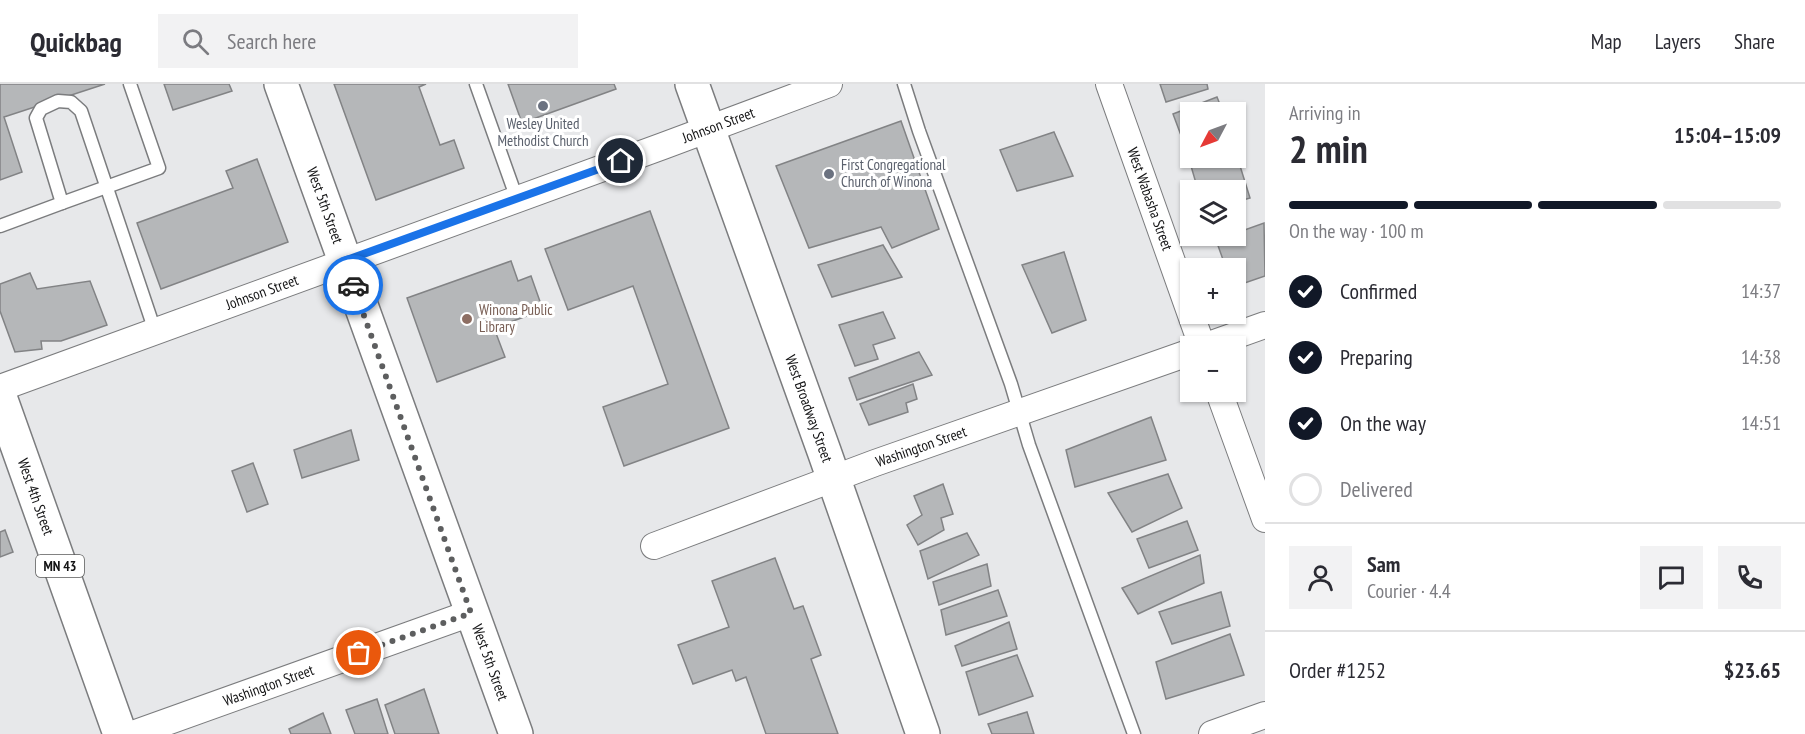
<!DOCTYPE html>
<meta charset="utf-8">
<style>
:root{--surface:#fff;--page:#f2f2f3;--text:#2b2b33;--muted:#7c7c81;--line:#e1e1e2;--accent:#111827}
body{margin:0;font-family:"PT Sans Narrow",sans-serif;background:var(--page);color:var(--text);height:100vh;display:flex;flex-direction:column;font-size:22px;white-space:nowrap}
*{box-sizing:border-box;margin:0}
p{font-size:20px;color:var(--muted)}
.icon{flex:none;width:33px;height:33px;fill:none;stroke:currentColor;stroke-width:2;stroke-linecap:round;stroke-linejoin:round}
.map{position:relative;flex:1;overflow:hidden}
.drawer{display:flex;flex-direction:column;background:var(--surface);width:540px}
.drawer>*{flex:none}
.needle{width:39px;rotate:229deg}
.buttons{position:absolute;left:1180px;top:18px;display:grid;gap:12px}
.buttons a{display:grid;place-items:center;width:66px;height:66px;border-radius:0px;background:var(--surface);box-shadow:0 2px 4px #0004;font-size:30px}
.pin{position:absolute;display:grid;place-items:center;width:51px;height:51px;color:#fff;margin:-26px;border:3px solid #fff;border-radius:50%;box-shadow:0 2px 6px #0007}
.courier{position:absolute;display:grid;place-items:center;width:60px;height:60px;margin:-30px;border:4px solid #1a73e8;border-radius:50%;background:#fff;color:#222;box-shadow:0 2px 8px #0007}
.overview em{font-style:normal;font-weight:700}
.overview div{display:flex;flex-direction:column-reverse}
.overview{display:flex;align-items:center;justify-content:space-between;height:102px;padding:0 24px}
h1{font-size:39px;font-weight:700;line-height:45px}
.bar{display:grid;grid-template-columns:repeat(4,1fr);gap:9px 6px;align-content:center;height:72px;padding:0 24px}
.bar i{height:8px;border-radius:4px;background:var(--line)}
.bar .selected{background:var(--accent)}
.bar p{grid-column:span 4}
.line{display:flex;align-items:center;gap:15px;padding:0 24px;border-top:2px solid var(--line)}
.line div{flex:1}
.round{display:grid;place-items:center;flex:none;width:63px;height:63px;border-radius:0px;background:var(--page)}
ol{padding:0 24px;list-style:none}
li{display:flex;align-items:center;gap:18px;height:66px}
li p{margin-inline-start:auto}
li .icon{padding:6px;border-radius:50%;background:var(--accent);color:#fff;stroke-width:4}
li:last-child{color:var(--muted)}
li i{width:33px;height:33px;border:3px solid var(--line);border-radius:50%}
header{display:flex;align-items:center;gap:36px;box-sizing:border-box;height:84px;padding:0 30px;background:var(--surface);border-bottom:2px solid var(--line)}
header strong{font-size:28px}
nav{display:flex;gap:33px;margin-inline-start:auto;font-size:21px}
.search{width:420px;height:54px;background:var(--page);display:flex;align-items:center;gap:15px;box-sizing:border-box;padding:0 21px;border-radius:0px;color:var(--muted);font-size:22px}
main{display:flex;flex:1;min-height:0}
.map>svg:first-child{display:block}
.building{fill:#b5b7b9;stroke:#828385;stroke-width:1.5}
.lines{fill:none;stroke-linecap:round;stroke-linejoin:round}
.lane-casing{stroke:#7b7c7e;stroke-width:15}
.street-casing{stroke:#7b7c7e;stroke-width:28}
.secondary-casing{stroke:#7b7c7e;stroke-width:36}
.primary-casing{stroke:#7b7c7e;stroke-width:36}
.lane{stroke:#fff;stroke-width:12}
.street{stroke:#fff;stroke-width:26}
.secondary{stroke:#fff;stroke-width:33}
.primary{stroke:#fff;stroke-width:33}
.done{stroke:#5d5e5f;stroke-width:6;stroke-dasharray:0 10.8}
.route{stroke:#1a73e8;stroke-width:8}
.worship-dot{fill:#6b7280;stroke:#fff;stroke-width:2}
.education-dot{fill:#8d6e63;stroke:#fff;stroke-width:2}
.labels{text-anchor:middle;stroke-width:6;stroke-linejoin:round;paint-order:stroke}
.shield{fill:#fff;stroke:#5a5a5a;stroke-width:1.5}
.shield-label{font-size:14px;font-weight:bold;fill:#131314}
.worship-label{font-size:15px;fill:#5b616d;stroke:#fff}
.street-label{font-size:15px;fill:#131314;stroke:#fff}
.education-label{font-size:15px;fill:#785e54;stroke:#fff;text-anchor:start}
</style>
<header>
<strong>Quickbag</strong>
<div class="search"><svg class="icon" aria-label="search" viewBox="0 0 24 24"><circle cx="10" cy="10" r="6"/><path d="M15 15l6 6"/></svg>Search here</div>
<nav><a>Map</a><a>Layers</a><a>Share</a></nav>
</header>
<main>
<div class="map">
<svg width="1265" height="650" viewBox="0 0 1265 650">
<rect width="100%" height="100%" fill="#e7e8ea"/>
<g class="building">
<polygon points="0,0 105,0 4,33 22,88 0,96"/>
<polygon points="164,0 229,0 232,7 173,26"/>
<polygon points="334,0 426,0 419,3 440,61 454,56 464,84 376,116"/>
<polygon points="508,0 614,0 616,5 522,39"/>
<polygon points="1160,0 1207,0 1208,5 1166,18"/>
<polygon points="1217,13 1223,28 1191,28 1191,69 1188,70 1173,30"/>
<polygon points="901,37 939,145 892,164 881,143 809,164 776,82"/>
<polygon points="1054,48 1073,92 1017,107 1000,66"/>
<polygon points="1236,69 1250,114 1236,118 1236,106 1198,106 1191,82 1221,74 1236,74"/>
<polygon points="257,75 288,158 161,205 137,139 233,104 226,87"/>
<polygon points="650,127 729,344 624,382 603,323 668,300 637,213 633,202 568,226 545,165"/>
<polygon points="1264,139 1265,192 1236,202 1236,184 1226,184 1216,156 1228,152 1236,152 1236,149"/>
<polygon points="883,161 902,193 832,213 818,181"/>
<polygon points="1064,168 1086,236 1052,249 1022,181"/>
<polygon points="511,177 518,197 531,192 543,226 494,244 505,273 437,298 407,214"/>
<polygon points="30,189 37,205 90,197 107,241 61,257 41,257 42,265 15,268 0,227 0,200"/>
<polygon points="883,228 895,254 873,261 878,275 855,282 839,241"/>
<polygon points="919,268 932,291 857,316 849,294"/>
<polygon points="913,300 917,315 906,319 908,328 869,341 860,320"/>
<polygon points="1151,333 1166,376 1075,403 1066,366"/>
<polygon points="351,346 359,376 302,394 294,366"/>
<polygon points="253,379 268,420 247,428 232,387"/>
<polygon points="1168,390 1182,424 1132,448 1108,409"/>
<polygon points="943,400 953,430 941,434 944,446 918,461 907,441 922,431 914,412"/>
<polygon points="1187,437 1198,466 1149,484 1137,455"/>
<polygon points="5,446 13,468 0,473 0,448"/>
<polygon points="967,449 979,471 928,495 920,467"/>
<polygon points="1200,471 1204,499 1138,530 1122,504"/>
<polygon points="775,474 794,525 803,522 821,571 811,575 838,650 766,650 746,593 736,597 732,586 693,600 678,561 729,543 712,497"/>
<polygon points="987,480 991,502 939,521 933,498"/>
<polygon points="998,506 1007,532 946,551 941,526"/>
<polygon points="1221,508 1230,542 1172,560 1159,528"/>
<polygon points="1009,538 1017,565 962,582 955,562"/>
<polygon points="1230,550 1244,591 1166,615 1156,578"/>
<polygon points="1017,571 1033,612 979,631 966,588"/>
<polygon points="424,605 439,650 395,650 385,621"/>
<polygon points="377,615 388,650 355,650 346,626"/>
<polygon points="1027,628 1034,650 992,650 988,640"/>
<polygon points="323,629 331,650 291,650 289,645"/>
</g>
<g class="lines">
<defs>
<g id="lane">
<polyline points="476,0 517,115"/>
<polyline points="904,0 919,47 1011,300 1029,361 1134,650"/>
<polyline points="62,119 159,84 130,0"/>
<polyline points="0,142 62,119 36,34 41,25 58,17 71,18 81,27 155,247"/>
</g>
<g id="street">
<path id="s1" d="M1109,0L1202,262"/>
<polyline points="1206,262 1265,241"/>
<path id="s2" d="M0,304L663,62L829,0"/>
<polyline points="1219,308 1265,435"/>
<path id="s3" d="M654,462L875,379L1191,268"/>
<path id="s4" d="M133,650L471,529"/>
<polyline points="1212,650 1265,631"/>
</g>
<g id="secondary">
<path id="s5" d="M281,0L516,650"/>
<path id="s6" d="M692,0L824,367L923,650"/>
</g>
<g id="primary">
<path id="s7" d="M0,313L120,650"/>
</g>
</defs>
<use href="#lane" class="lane-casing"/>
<use href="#street" class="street-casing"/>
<use href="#secondary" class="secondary-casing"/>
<use href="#primary" class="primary-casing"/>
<use href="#lane" class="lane"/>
<use href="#street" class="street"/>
<use href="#secondary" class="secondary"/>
<use href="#primary" class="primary"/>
</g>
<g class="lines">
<polyline class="done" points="353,201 471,529 359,569"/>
<polyline class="route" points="353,201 344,177 621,77"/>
</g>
<g class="worship-dot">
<circle cx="543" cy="22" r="6"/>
<circle cx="829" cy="90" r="6"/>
</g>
<circle class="education-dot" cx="467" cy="235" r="6"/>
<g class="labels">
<rect class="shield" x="36" y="471" width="48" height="22" rx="4.5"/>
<g class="shield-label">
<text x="60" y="487">MN 43</text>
</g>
<g class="worship-label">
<text x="543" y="45">Wesley United<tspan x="543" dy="17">Methodist Church</tspan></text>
<text x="841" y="86" text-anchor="start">First Congregational<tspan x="841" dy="17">Church of Winona</tspan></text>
</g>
<g class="street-label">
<text dy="5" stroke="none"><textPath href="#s2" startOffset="765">Johnson Street</textPath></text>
<text dy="5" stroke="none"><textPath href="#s1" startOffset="122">West Wabasha Street</textPath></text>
<text dy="5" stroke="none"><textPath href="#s5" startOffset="129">West 5th Street</textPath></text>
<text dy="5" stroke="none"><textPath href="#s2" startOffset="279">Johnson Street</textPath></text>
<text dy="5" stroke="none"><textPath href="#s6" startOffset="345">West Broadway Street</textPath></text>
<text dy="5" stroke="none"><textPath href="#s3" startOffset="285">Washington Street</textPath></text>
<text dy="5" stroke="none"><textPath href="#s7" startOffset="106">West 4th Street</textPath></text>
<text dy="5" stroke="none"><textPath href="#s5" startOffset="615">West 5th Street</textPath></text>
<text dy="5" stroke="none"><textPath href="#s4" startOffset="144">Washington Street</textPath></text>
</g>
<g class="education-label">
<text x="479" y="231">Winona Public<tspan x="479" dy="17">Library</tspan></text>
</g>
</g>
</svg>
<div class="buttons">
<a><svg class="needle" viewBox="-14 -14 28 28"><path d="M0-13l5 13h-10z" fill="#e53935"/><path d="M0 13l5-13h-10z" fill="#7c7c81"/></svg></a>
<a><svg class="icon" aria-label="layers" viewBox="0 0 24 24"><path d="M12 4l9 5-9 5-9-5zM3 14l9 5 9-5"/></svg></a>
<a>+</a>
<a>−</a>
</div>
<div class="pin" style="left:359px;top:569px;background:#ea580c"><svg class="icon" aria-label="bag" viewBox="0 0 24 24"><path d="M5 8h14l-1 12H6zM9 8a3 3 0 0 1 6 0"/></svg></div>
<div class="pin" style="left:621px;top:77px;background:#1f2937"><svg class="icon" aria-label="home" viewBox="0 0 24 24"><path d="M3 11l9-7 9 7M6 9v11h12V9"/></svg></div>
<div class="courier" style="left:353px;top:201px"><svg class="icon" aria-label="car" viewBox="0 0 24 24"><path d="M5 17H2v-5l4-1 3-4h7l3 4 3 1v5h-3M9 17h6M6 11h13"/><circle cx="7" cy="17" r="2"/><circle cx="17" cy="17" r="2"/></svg></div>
</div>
<section class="drawer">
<div class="overview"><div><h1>2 min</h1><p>Arriving in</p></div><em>15:04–15:09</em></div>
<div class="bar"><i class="selected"></i><i class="selected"></i><i class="selected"></i><i></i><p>On the way · 100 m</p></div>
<ol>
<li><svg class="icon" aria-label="check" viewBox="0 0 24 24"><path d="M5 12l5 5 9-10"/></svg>Confirmed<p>14:37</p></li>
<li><svg class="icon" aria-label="check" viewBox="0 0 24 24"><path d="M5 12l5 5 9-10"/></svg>Preparing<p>14:38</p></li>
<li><svg class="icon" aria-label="check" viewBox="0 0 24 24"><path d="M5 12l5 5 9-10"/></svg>On the way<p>14:51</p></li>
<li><i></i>Delivered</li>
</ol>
<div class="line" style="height:108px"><a class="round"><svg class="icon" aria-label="person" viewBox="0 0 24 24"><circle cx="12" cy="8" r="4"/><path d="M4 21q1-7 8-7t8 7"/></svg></a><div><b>Sam</b><p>Courier · 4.4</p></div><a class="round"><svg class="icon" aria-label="chat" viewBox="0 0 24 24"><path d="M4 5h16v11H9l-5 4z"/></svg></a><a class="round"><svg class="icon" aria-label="phone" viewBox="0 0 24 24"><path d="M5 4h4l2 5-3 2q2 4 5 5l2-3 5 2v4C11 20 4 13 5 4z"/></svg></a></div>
<div class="line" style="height:78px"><div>Order #1252</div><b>$23.65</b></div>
</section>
</main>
